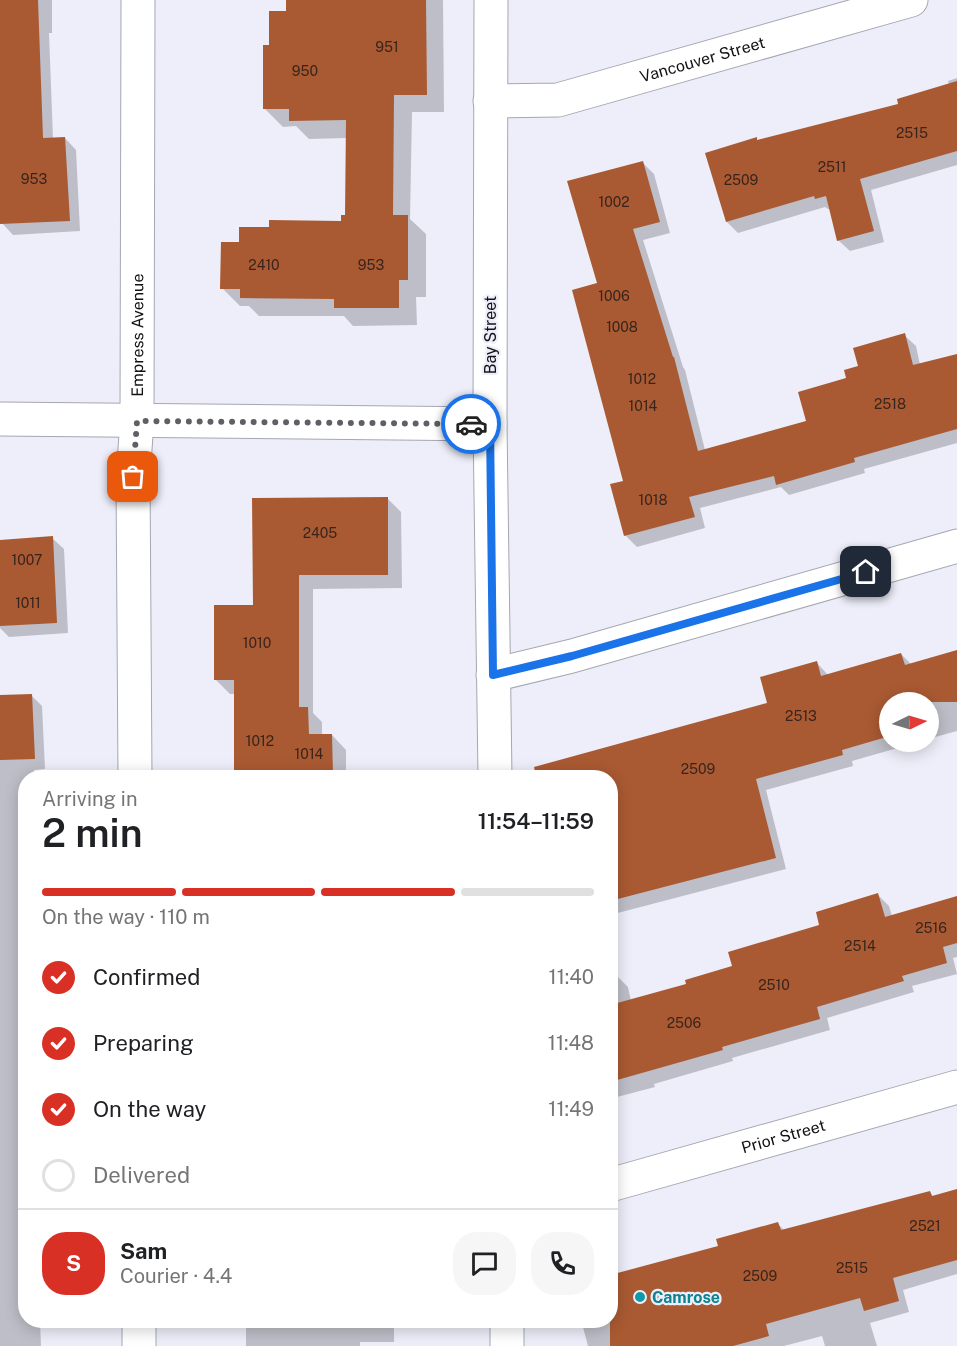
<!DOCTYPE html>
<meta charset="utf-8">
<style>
:root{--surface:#fff;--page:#f6f6f6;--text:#202124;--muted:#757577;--line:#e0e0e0;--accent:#d93025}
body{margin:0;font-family:"Public Sans",sans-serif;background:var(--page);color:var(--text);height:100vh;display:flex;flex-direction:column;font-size:22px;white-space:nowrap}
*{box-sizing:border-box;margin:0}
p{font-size:20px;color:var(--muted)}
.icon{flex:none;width:33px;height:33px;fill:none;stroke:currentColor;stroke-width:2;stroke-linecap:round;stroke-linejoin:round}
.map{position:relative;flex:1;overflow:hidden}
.drawer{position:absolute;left:18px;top:770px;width:600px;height:558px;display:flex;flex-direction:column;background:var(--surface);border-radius:24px;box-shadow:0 3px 15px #0003}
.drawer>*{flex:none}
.needle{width:39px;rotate:85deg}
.fabs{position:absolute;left:879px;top:692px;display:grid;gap:12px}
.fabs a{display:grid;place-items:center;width:60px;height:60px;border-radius:50%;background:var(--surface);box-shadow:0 3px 15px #0003;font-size:30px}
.pin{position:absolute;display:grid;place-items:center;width:51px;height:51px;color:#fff;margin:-26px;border-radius:12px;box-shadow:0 3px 9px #0006}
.courier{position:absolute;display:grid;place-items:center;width:60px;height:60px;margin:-30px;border:4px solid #1a73e8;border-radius:50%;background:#fff;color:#222;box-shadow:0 2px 8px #0007}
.overview em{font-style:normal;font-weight:600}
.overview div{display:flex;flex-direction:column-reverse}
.overview{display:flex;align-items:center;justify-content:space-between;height:102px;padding:0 24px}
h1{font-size:39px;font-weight:600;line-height:45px}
.bar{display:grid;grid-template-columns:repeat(4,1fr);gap:9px 6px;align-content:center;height:72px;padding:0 24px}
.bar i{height:8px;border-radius:4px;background:var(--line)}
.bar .selected{background:var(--accent)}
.bar p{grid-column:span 4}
.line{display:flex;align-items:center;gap:15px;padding:0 24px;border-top:2px solid var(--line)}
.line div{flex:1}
.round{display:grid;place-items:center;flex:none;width:63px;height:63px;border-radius:24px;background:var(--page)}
ol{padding:0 24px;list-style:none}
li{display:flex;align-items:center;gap:18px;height:66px}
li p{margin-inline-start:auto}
li .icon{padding:6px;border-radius:50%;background:var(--accent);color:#fff;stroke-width:4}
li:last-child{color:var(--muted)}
li i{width:33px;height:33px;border:3px solid var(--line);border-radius:50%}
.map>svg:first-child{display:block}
.shadow{fill:#0003}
.building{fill:#a95a32}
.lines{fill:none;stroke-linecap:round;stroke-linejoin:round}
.street-casing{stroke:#a5a7b1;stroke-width:35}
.secondary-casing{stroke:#a5a7b1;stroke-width:35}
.street{stroke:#fff;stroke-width:33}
.secondary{stroke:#fff;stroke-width:33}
.done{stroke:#5f5f65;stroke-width:6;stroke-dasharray:0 10.8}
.route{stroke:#1a73e8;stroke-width:8}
.culture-dot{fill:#0f9aa8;stroke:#edeef9;stroke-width:2}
.labels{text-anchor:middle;stroke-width:4.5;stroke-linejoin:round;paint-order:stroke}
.number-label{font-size:14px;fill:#38241c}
.street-label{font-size:16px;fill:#121215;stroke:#edeef9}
.culture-label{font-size:16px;font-weight:bold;fill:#0d838f;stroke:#edeef9;text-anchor:start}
</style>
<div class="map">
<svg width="957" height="1346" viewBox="0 0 957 1346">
<rect width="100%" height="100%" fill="#edeef9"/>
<g class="shadow">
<polygon points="0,0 52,0 52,33 49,33 53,139 65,138 76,150 80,231 13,235 2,223 0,190"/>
<polygon points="287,0 443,0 444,112 412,112 410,219 426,234 426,297 416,297 417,325 353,326 344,316 259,316 249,306 240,306 222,288 240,244 342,223 346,217 347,138 309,139 296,126 283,127 265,109 271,46 287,13"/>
<polygon points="957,78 957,165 871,190 884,242 850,251 838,240 830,209 828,209 825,207 738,233 727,222 707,154 756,139 758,141 900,105 949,85 948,81"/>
<polygon points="643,163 654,174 670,233 643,240 683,367 685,370 705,450 807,422 859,367 904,335 916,346 920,365 957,355 957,443 864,469 865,473 789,495 781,487 700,508 705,528 637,547 625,535 625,482 598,285"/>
<polygon points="387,498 401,512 402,588 313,589 313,713 322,722 322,735 332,735 346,750 346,777 238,777 236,775 236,694 230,694 216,680 255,606"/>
<polygon points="52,538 64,549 68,633 9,637 0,628 0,541"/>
<polygon points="957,651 957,731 928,739 928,702 890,702 890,741 922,741 852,761 853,766 766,790 786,869 610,915 610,777 579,777 768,704 817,663 828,675 901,654 911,664"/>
<polygon points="31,695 42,706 45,769 34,770 34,777 26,777 26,1320 40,1320 41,1346 0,1346 0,696"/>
<polygon points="878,895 889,906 892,916 957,898 957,957 953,958 957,974 912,986 914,992 827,1018 830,1030 732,1058 733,1061 654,1084 655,1087 617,1097 610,1091 610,978 617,976 628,987 631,1001 688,985 734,967 821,926"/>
<polygon points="957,1191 957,1274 903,1290 909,1312 870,1323 877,1346 825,1346 822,1336 784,1346 588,1346 581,1320 610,1320 720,1247 778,1224 784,1230 930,1193 934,1197"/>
<polygon points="246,1320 394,1320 394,1342 360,1342 360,1346 246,1346"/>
</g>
<g class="building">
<polygon points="0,0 38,0 43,138 65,137 70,221 0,224"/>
<polygon points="286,0 426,0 427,95 394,95 393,215 408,215 408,280 399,280 399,308 334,308 334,299 240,298 240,289 220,289 221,242 239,242 239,227 269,227 269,220 341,221 341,215 345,215 346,120 289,121 289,109 263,109 263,45 269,45 269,11 286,11"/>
<polygon points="957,81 957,151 860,179 874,231 837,241 826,196 815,199 814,196 726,222 705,153 757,137 757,140 898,104 897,99"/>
<polygon points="643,161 660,222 633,229 673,357 674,357 698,451 806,421 798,392 846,378 844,370 858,366 853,348 905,333 913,365 957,354 957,429 854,458 855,462 776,485 774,476 689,497 695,517 624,536 610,484 623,481 572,290 597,283 567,181"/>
<polygon points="388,497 388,575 299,575 299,707 308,707 309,734 332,734 333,775 234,775 234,680 214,680 214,605 253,605 252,498"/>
<polygon points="53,536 57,623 0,626 0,540"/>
<polygon points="957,650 957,702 890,702 890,736 842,750 843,755 756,779 776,858 610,901 610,777 536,777 534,767 767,703 760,677 817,661 821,676 901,653 905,665"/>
<polygon points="32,694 35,759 0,760 0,695"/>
<polygon points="878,893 885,917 957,896 957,943 943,947 947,963 902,976 904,981 817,1007 820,1019 722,1047 723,1050 610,1082 610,1005 686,984 685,980 732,966 728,952 819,925 816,912"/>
<polygon points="957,1189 957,1260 893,1278 899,1301 864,1311 860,1298 766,1324 769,1336 733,1346 610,1346 610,1275 718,1246 716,1239 778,1222 781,1230 930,1191 932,1196"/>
</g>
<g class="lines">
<defs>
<g id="street">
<path id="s1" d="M490,101L558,100L911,0"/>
<polyline points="0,419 490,424"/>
<polyline points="493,675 572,656 957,546"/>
<path id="s2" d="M135,777L133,477L137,421L138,0"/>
<path id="s3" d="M610,1185L957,1087"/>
<polyline points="139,1320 139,1346"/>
</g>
<g id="secondary">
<polyline points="491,0 490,424 495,777"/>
<polyline points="507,1320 507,1346"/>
</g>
</defs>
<use href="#street" class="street-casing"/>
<use href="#secondary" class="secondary-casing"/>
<use href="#street" class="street"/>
<use href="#secondary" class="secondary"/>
</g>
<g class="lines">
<polyline class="done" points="133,477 137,421 471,424"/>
<polyline class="route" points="471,424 490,424 493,675 572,656 866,572"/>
</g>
<circle class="culture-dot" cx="640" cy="1297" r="6"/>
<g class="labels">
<g class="number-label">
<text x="387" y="52">951</text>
<text x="305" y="76">950</text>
<text x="912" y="138">2515</text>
<text x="832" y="172">2511</text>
<text x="34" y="184">953</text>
<text x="741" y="185">2509</text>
<text x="614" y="207">1002</text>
<text x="264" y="270">2410</text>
<text x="371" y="270">953</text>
<text x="614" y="301">1006</text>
<text x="622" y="332">1008</text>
<text x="642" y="384">1012</text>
<text x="890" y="409">2518</text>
<text x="643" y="411">1014</text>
<text x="653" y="505">1018</text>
<text x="320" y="538">2405</text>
<text x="27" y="565">1007</text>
<text x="28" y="608">1011</text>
<text x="257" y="648">1010</text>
<text x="801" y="721">2513</text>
<text x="260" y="746">1012</text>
<text x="309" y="759">1014</text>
<text x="698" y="774">2509</text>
<text x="931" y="933">2516</text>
<text x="860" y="951">2514</text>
<text x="774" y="990">2510</text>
<text x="684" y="1028">2506</text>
<text x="925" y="1231">2521</text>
<text x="852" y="1273">2515</text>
<text x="760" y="1281">2509</text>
</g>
<g class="street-label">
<text dy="6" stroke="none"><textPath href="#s1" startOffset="218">Vancouver Street</textPath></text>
<text dy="6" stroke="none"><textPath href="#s2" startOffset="442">Empress Avenue</textPath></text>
<text transform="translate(490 335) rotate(-90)" y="6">Bay Street</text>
<text dy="6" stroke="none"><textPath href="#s3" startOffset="180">Prior Street</textPath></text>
</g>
<g class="culture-label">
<text x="652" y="1303">Camrose</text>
</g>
</g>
</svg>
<div class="fabs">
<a><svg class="needle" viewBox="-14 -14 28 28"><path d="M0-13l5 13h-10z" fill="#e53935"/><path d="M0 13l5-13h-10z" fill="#757577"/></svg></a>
</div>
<div class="pin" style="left:133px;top:477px;background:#ea580c"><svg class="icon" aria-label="bag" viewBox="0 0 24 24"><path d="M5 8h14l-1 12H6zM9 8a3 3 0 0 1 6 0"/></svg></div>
<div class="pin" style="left:866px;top:572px;background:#1f2937"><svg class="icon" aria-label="home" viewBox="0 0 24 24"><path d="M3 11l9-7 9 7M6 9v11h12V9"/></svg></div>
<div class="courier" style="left:471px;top:424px"><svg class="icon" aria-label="car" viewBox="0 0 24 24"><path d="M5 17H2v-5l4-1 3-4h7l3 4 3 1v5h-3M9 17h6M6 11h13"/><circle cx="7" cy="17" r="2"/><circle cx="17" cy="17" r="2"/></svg></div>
<section class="drawer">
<div class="overview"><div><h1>2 min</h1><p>Arriving in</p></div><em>11:54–11:59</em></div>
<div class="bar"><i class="selected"></i><i class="selected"></i><i class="selected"></i><i></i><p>On the way · 110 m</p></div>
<ol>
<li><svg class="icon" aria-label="check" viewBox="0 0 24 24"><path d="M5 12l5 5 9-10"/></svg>Confirmed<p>11:40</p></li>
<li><svg class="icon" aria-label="check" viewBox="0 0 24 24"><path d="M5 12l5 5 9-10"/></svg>Preparing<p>11:48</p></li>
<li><svg class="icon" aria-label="check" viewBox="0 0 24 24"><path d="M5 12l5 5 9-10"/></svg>On the way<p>11:49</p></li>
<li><i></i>Delivered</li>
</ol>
<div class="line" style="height:108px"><b class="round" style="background:var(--accent);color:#fff">S</b><div><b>Sam</b><p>Courier · 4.4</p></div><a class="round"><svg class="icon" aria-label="chat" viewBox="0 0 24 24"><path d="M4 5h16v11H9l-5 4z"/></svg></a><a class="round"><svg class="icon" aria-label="phone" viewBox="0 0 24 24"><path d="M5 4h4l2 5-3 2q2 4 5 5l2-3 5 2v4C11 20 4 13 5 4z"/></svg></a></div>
</section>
</div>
